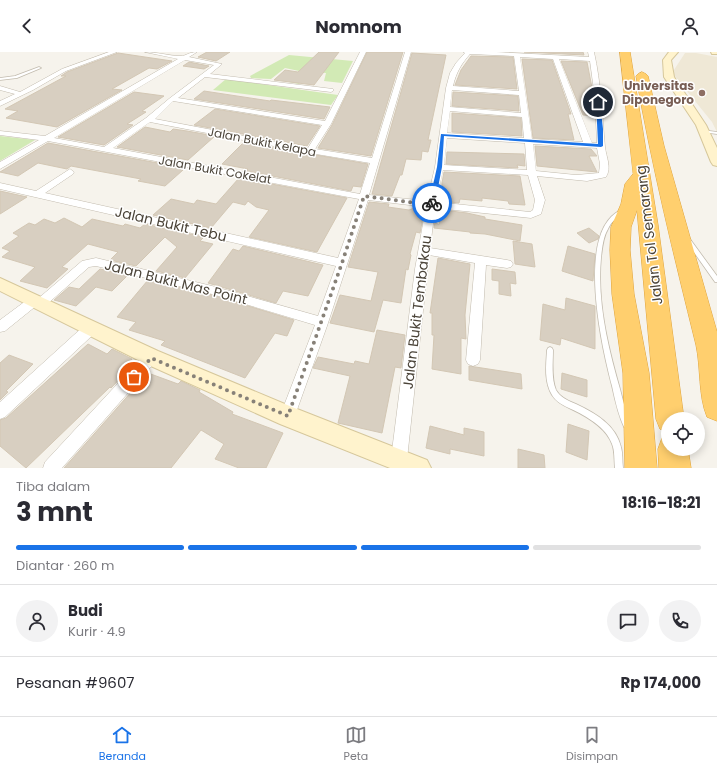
<!DOCTYPE html>
<html lang="id">
<meta charset="utf-8">
<style>
:root{--surface:#fff;--page:#f2f2f3;--text:#2b2b33;--muted:#7c7c81;--line:#e1e1e2;--accent:#1a73e8}
body{margin:0;font-family:Poppins,sans-serif;background:var(--page);color:var(--text);height:100vh;display:flex;flex-direction:column;font-size:15px;white-space:nowrap}
*{box-sizing:border-box;margin:0}
p{font-size:13px;color:var(--muted)}
.icon{flex:none;width:22px;height:22px;fill:none;stroke:currentColor;stroke-width:2;stroke-linecap:round;stroke-linejoin:round}
.map{position:relative;height:416px;overflow:hidden}
.details{display:flex;flex-direction:column;background:var(--surface);flex:1}
.details>*{flex:none}
.controls{position:absolute;left:661px;top:360px;display:grid;gap:8px}
.controls a{display:grid;place-items:center;width:44px;height:44px;border-radius:50%;background:var(--surface);box-shadow:0 2px 10px #0003;font-size:20px}
.pin{position:absolute;display:grid;place-items:center;width:34px;height:34px;color:#fff;margin:-17px;border:2px solid #fff;border-radius:50%;box-shadow:0 1px 4px #0007}
.courier{position:absolute;display:grid;place-items:center;width:40px;height:40px;margin:-20px;border:3px solid #1a73e8;border-radius:50%;background:#fff;color:#222;box-shadow:0 1px 5px #0007}
.summary em{font-style:normal;font-weight:700}
.summary div{display:flex;flex-direction:column-reverse}
.summary{display:flex;align-items:center;justify-content:space-between;height:68px;padding:0 16px}
h1{font-size:26px;font-weight:700;line-height:30px}
.bar{display:grid;grid-template-columns:repeat(4,1fr);gap:6px 4px;align-content:center;height:48px;padding:0 16px}
.bar i{height:5px;border-radius:3px;background:var(--line)}
.bar .on{background:var(--accent)}
.bar p{grid-column:span 4}
.line{display:flex;align-items:center;gap:10px;padding:0 16px;border-top:1px solid var(--line)}
.line div{flex:1}
.round{display:grid;place-items:center;flex:none;width:42px;height:42px;border-radius:21px;background:var(--page)}
header{display:flex;justify-content:space-between;align-items:center;height:52px;padding:0 16px;background:var(--surface);font-size:18px;font-weight:700}
.menu{display:flex;justify-content:space-around;align-items:center;height:56px;border-top:1px solid var(--line);background:var(--surface);font-size:11px;color:var(--muted)}
.menu a{display:grid;justify-items:center;gap:2px}
.menu .on{color:var(--accent)}
.map>svg:first-child{display:block}
.education{fill:#efe8d6}
.green{fill:#d2eab5}
.building{fill:#d8cfc1;stroke:#d3c7b4}
.lines{fill:none;stroke-linecap:round;stroke-linejoin:round}
.lane-casing{stroke:#c2bbae;stroke-width:1.5}
.street-casing{stroke:#c2bbae;stroke-width:1}
.secondary-casing{stroke:#d6c79b;stroke-width:2}
.highway-casing{stroke:#e0a43c;stroke-width:1}
.lane{fill:#fff;fill-rule:evenodd}
.street{fill:#fff;fill-rule:evenodd}
.secondary{fill:#fff3cd;fill-rule:evenodd}
.highway{fill:#ffcf6e;fill-rule:evenodd}
.route{fill:#1a73e8}
.done{stroke:#878178;stroke-width:4;stroke-dasharray:0 7.2}
.education-dot{fill:#8d6e63;stroke:#fff;stroke-width:1.5}
.labels{text-anchor:middle;stroke-width:3;stroke-linejoin:round;paint-order:stroke}
.far-education-label{font-size:12px;font-weight:bold;fill:#785e54;stroke:#fff;text-anchor:end}
.far-street-label{font-size:12px;fill:#4b4439;stroke:#fff}
.street-label{font-size:14px;fill:#4b4439;stroke:#fff}
</style>
<header><svg class="icon" aria-label="back" viewBox="0 0 24 24"><path d="M15 5l-7 7 7 7"/></svg>Nomnom<svg class="icon" aria-label="person" viewBox="0 0 24 24"><circle cx="12" cy="8" r="4"/><path d="M4 21q1-7 8-7t8 7"/></svg></header>
<div class="map">
<svg width="717" height="416" viewBox="0 0 717 416">
<rect width="100%" height="100%" fill="#f6f3ec"/>
<polygon class="education" points="685,1 696,1 717,5 717,80 712,70 674,23 674,18"/>
<g class="green">
<polygon points="289,3 353,9 342,31 324,29 326,21 309,20 299,32 289,30 299,19 285,16 271,27 251,26 250,24"/>
<polygon points="226,27 338,43 331,53 213,38"/>
<polygon points="0,84 35,88 0,109"/>
</g>
<g class="building">
<polygon points="207,0 230,0 216,9 198,5"/>
<polygon points="319,0 339,0 314,33 274,28 285,18 298,20"/>
<polygon points="367,0 403,0 371,104 318,96 332,73"/>
<polygon points="524,0 583,0 584,3"/>
<polygon points="118,1 172,9 157,17 149,16 112,37 122,38 57,75 6,66 18,59 5,57 66,24 61,24 67,20"/>
<polygon points="412,1 446,3 428,88 431,88 428,100 422,99 421,108 406,107 402,123 400,123 392,144 372,142"/>
<polygon points="471,4 513,5 517,37 455,33 461,18"/>
<polygon points="522,7 552,8 571,62 568,62 574,88 533,86"/>
<polygon points="561,9 587,10 594,46 594,57 592,57 594,64 583,63"/>
<polygon points="189,10 209,14 204,17 183,14"/>
<polygon points="204,39 270,49 271,48 330,55 324,67 194,47"/>
<polygon points="134,40 164,44 142,59 146,60 127,72 133,73 104,93 58,85"/>
<polygon points="453,40 518,44 519,59 452,54"/>
<polygon points="215,57 320,74 307,94 194,73"/>
<polygon points="452,61 521,66 522,84 452,80"/>
<polygon points="145,75 170,80 173,77 187,79 215,84 188,108 117,95"/>
<polygon points="244,90 310,102 368,112 361,135 353,134 351,139 246,119 248,117 222,112"/>
<polygon points="48,91 180,115 178,117 183,118 165,134 138,129 141,127 71,114 67,117 38,111 18,124 0,120"/>
<polygon points="535,94 591,97 597,104 589,104 597,120 537,114"/>
<polygon points="447,100 524,102 525,114 517,113 518,116 446,112"/>
<polygon points="444,120 520,124 525,153 509,152 508,149 482,146 482,149 460,147 459,151 442,149 442,131"/>
<polygon points="239,126 347,146 317,200 249,185 269,158 256,155 248,149 245,153 233,150 211,176 153,163 171,147 194,152 197,148 216,152"/>
<polygon points="0,139 27,145 0,162"/>
<polygon points="369,150 389,152 388,155 409,158 417,155 424,160 420,181 416,180 410,202 411,203 408,218 406,217 401,251 383,248 374,280 330,271 340,243 371,249 378,220 348,215"/>
<polygon points="443,158 467,161 485,165 485,167 522,173 520,189 485,182 470,181 470,180 434,176 435,170 439,173 440,162 443,162"/>
<polygon points="64,166 82,175 92,167 123,174 125,172 140,176 145,172 204,185 200,189 213,192 185,226 156,219 177,195 165,185 136,214 110,208 118,200 88,192 62,215 68,217 47,236 20,229 35,215 2,205 10,199 2,196 19,184 13,181 29,171 35,173 44,167 55,171"/>
<polygon points="589,176 599,184 598,187 589,191 577,181"/>
<polygon points="513,189 532,192 535,215 515,212"/>
<polygon points="243,194 323,213 308,244 283,239 276,251 208,231 233,197 239,199"/>
<polygon points="568,194 595,202 593,229 562,219"/>
<polygon points="438,206 470,212 465,263 466,287 461,286 461,322 432,317 434,283 432,283 432,261 430,261"/>
<polygon points="100,217 128,223 112,239 96,235 76,254 54,248 69,235 79,237"/>
<polygon points="492,217 515,220 516,232 510,231 511,244 499,242 499,229 492,228"/>
<polygon points="148,228 212,243 294,268 287,284 275,281 245,326 161,293 165,289 129,278 136,270 117,265"/>
<polygon points="566,246 595,254 595,297 561,286 560,293 540,288 543,252 565,258"/>
<polygon points="377,278 405,283 401,316 395,315 382,381 338,371 350,324 313,316 318,305 354,312 355,309 369,312"/>
<polygon points="88,292 107,302 112,297 132,307 127,313 132,314 111,336 110,335 26,416 0,394 0,368 6,366"/>
<polygon points="9,303 33,312 6,339 8,340 0,348 0,311"/>
<polygon points="469,314 521,322 522,337 469,328"/>
<polygon points="148,321 178,332 181,329 200,338 199,340 233,360 232,362 283,381 266,416 239,416 215,407 224,392 201,378 171,416 64,416"/>
<polygon points="562,321 587,328 587,345 561,337"/>
<polygon points="568,372 589,379 587,408 566,400"/>
<polygon points="430,374 464,383 464,376 484,380 484,404 450,397 450,402 426,396"/>
<polygon points="518,397 544,403 545,416 518,416"/>
</g>
<g class="lines">
<defs>
<g id="lane">
<polygon points="39,15 41,16 17,26 0,28 0,26 15,24"/>
<polygon points="702,78 717,80 717,82 702,80"/>
<path d="M621,158L623,159V161C617,165 611,170 608,177C603,185 602,197 601,206C597,250 608,295 620,337C623,349 626,361 631,372L630,375L627,376L624,375C618,362 615,348 612,334C602,296 575,179 621,158Z"/>
<polygon points="688,186 690,187 717,224 717,230 715,230 686,189 685,188 686,187"/>
<path d="M550,295L552,296L553,298C553,310 551,326 556,338C560,345 568,349 576,352C595,361 616,373 621,395C623,402 622,409 623,416H615C614,408 615,399 612,392C606,375 586,364 571,357C564,354 556,350 552,343C544,330 546,313 547,298L548,296Z"/>
</g>
<g id="street">
<polygon points="109,0 117,0 66,19 33,38 0,54 0,49 15,42 0,38 0,34 20,40 62,17"/>
<path d="M145,0C157,0 169,4 181,4C186,4 189,0 197,0L189,5L222,12L210,22L333,37V39L331,40L205,25L178,46L325,69L360,0H366L331,72L315,97L372,106L405,0H411L369,143L427,149L435,115L446,36L450,21L456,11L465,1L463,0H496L589,5L588,0H594C601,31 602,63 605,95C606,105 612,115 606,125L587,129L537,124L545,148L541,162L531,166L435,156L430,196L507,208L511,209L513,212L511,215L507,216L486,213L480,308L478,312L473,314L468,312L466,308L475,211L429,203L407,407L405,413L399,415L393,413L391,407L415,217L426,155L368,148L327,274L293,369L288,371L283,369L280,364L315,273L212,242L96,214L89,215L45,254L41,256L36,254L5,279L0,280V268L31,245L35,243L40,245L82,209L96,206L212,234L318,264L336,214L0,137V131L36,139L70,117L74,120L73,122L45,141L338,206L359,147L48,89L0,117V110L39,88L0,83V79L45,84L178,7ZM470,2L514,4L519,39L453,34C456,21 461,12 470,2ZM520,5L553,7L583,90L532,87ZM559,7L590,9L595,46L597,91H592ZM185,8L214,13L170,46L146,66L104,95L54,86ZM452,38L519,43L521,61L450,55ZM173,49L322,73L308,96L155,67ZM450,59L522,65L524,86L447,81ZM150,70L310,101L370,111L360,142L113,96ZM447,86L525,91L527,118L444,113ZM533,92L597,96L600,112L599,121L576,123L536,119ZM443,118L528,123L535,148L533,158L530,160L436,150Z"/>
<polygon points="91,271 96,272 97,276 96,280 5,365 0,367 0,350 86,272"/>
<polygon points="151,299 156,301 158,305 156,309 62,416 43,416 45,410 146,301"/>
</g>
<g id="secondary">
<polygon points="669,0 678,0 671,8 674,25 706,73 717,96 717,114 713,113 711,110 696,73 664,25 663,8"/>
<polygon points="711,0 717,0 717,2 712,2"/>
<polygon points="0,226 158,299 292,355 427,408 431,416 390,416 280,372 144,311 0,239"/>
</g>
<g id="highway">
<polygon points="620,0 630,0 658,173 684,367 668,367 668,380 660,377 656,367 637,158 631,175 630,198 634,242 649,321 657,416 625,416 623,321 612,242 610,198 611,175 621,152 625,132 633,122"/>
<path d="M642,20L646,22L648,24L664,94L717,280V369L707,365C698,343 701,316 696,293C674,204 652,115 636,24L638,22Z"/>
<polygon points="668,384 668,397 688,397 691,416 659,416 658,397 662,386"/>
</g>
</defs>
<use href="#lane" class="lane-casing"/>
<use href="#street" class="street-casing"/>
<use href="#secondary" class="secondary-casing"/>
<use href="#highway" class="highway-casing"/>
<use href="#lane" class="lane"/>
<use href="#street" class="street"/>
<use href="#secondary" class="secondary"/>
<use href="#highway" class="highway"/>
</g>
<polygon class="route" points="598,49 600,50 603,77 603,94 601,95 444,84 442,115 435,151 432,153 429,151 437,115 441,82 598,92 596,50"/>
<g class="lines">
<polyline class="done" points="134,325 151,306 288,364 342,211 364,144 431,153 432,151"/>
</g>
<circle class="education-dot" cx="702" cy="41" r="4"/>
<g class="labels">
<g class="far-education-label">
<text x="694" y="38">Universitas<tspan x="694" dy="14">Diponegoro</tspan></text>
</g>
<g class="far-street-label">
<text transform="translate(262 90) rotate(11)" y="4">Jalan Bukit Kelapa</text>
<text transform="translate(215 118) rotate(10)" y="4">Jalan Bukit Cokelat</text>
</g>
<g class="street-label">
<text transform="translate(171 172) rotate(13)" y="5">Jalan Bukit Tebu</text>
<text transform="translate(649 183) rotate(-97)" y="5">Jalan Tol Semarang</text>
<text transform="translate(176 230) rotate(14)" y="5">Jalan Bukit Mas Point</text>
<text transform="translate(417 260) rotate(-83)" y="5">Jalan Bukit Tembakau</text>
</g>
</g>
</svg>
<div class="controls">
<a><svg class="icon" aria-label="locate" viewBox="0 0 24 24"><circle cx="12" cy="12" r="6"/><path d="M12 2v4M12 18v4M2 12h4M18 12h4"/></svg></a>
</div>
<div class="pin" style="left:134px;top:325px;background:#ea580c"><svg class="icon" aria-label="bag" viewBox="0 0 24 24"><path d="M5 8h14l-1 12H6zM9 8a3 3 0 0 1 6 0"/></svg></div>
<div class="pin" style="left:598px;top:50px;background:#1f2937"><svg class="icon" aria-label="home" viewBox="0 0 24 24"><path d="M3 11l9-7 9 7M6 9v11h12V9"/></svg></div>
<div class="courier" style="left:432px;top:151px"><svg class="icon" aria-label="bike" viewBox="0 0 24 24"><circle cx="6" cy="16" r="4"/><circle cx="18" cy="16" r="4"/><path d="M6 16l4-8h5l3 8M10 8l3 8H6M13 5h3"/></svg></div>
</div>
<section class="details">
<div class="summary"><div><h1>3 mnt</h1><p>Tiba dalam</p></div><em>18:16–18:21</em></div>
<div class="bar"><i class="on"></i><i class="on"></i><i class="on"></i><i></i><p>Diantar · 260 m</p></div>
<div class="line" style="height:72px"><a class="round"><svg class="icon" aria-label="person" viewBox="0 0 24 24"><circle cx="12" cy="8" r="4"/><path d="M4 21q1-7 8-7t8 7"/></svg></a><div><b>Budi</b><p>Kurir · 4.9</p></div><a class="round"><svg class="icon" aria-label="chat" viewBox="0 0 24 24"><path d="M4 5h16v11H9l-5 4z"/></svg></a><a class="round"><svg class="icon" aria-label="phone" viewBox="0 0 24 24"><path d="M5 4h4l2 5-3 2q2 4 5 5l2-3 5 2v4C11 20 4 13 5 4z"/></svg></a></div>
<div class="line" style="height:52px"><div>Pesanan #9607</div><b>Rp 174,000</b></div>
</section>
<nav class="menu">
<a class="on"><svg class="icon" aria-label="home" viewBox="0 0 24 24"><path d="M3 11l9-7 9 7M6 9v11h12V9"/></svg>Beranda</a>
<a><svg class="icon" aria-label="map" viewBox="0 0 24 24"><path d="M3 6l6-2 6 2 6-2v14l-6 2-6-2-6 2zM9 4v14M15 6v14"/></svg>Peta</a>
<a><svg class="icon" aria-label="saved" viewBox="0 0 24 24"><path d="M7 4h10v16l-5-4-5 4z"/></svg>Disimpan</a>
</nav>
